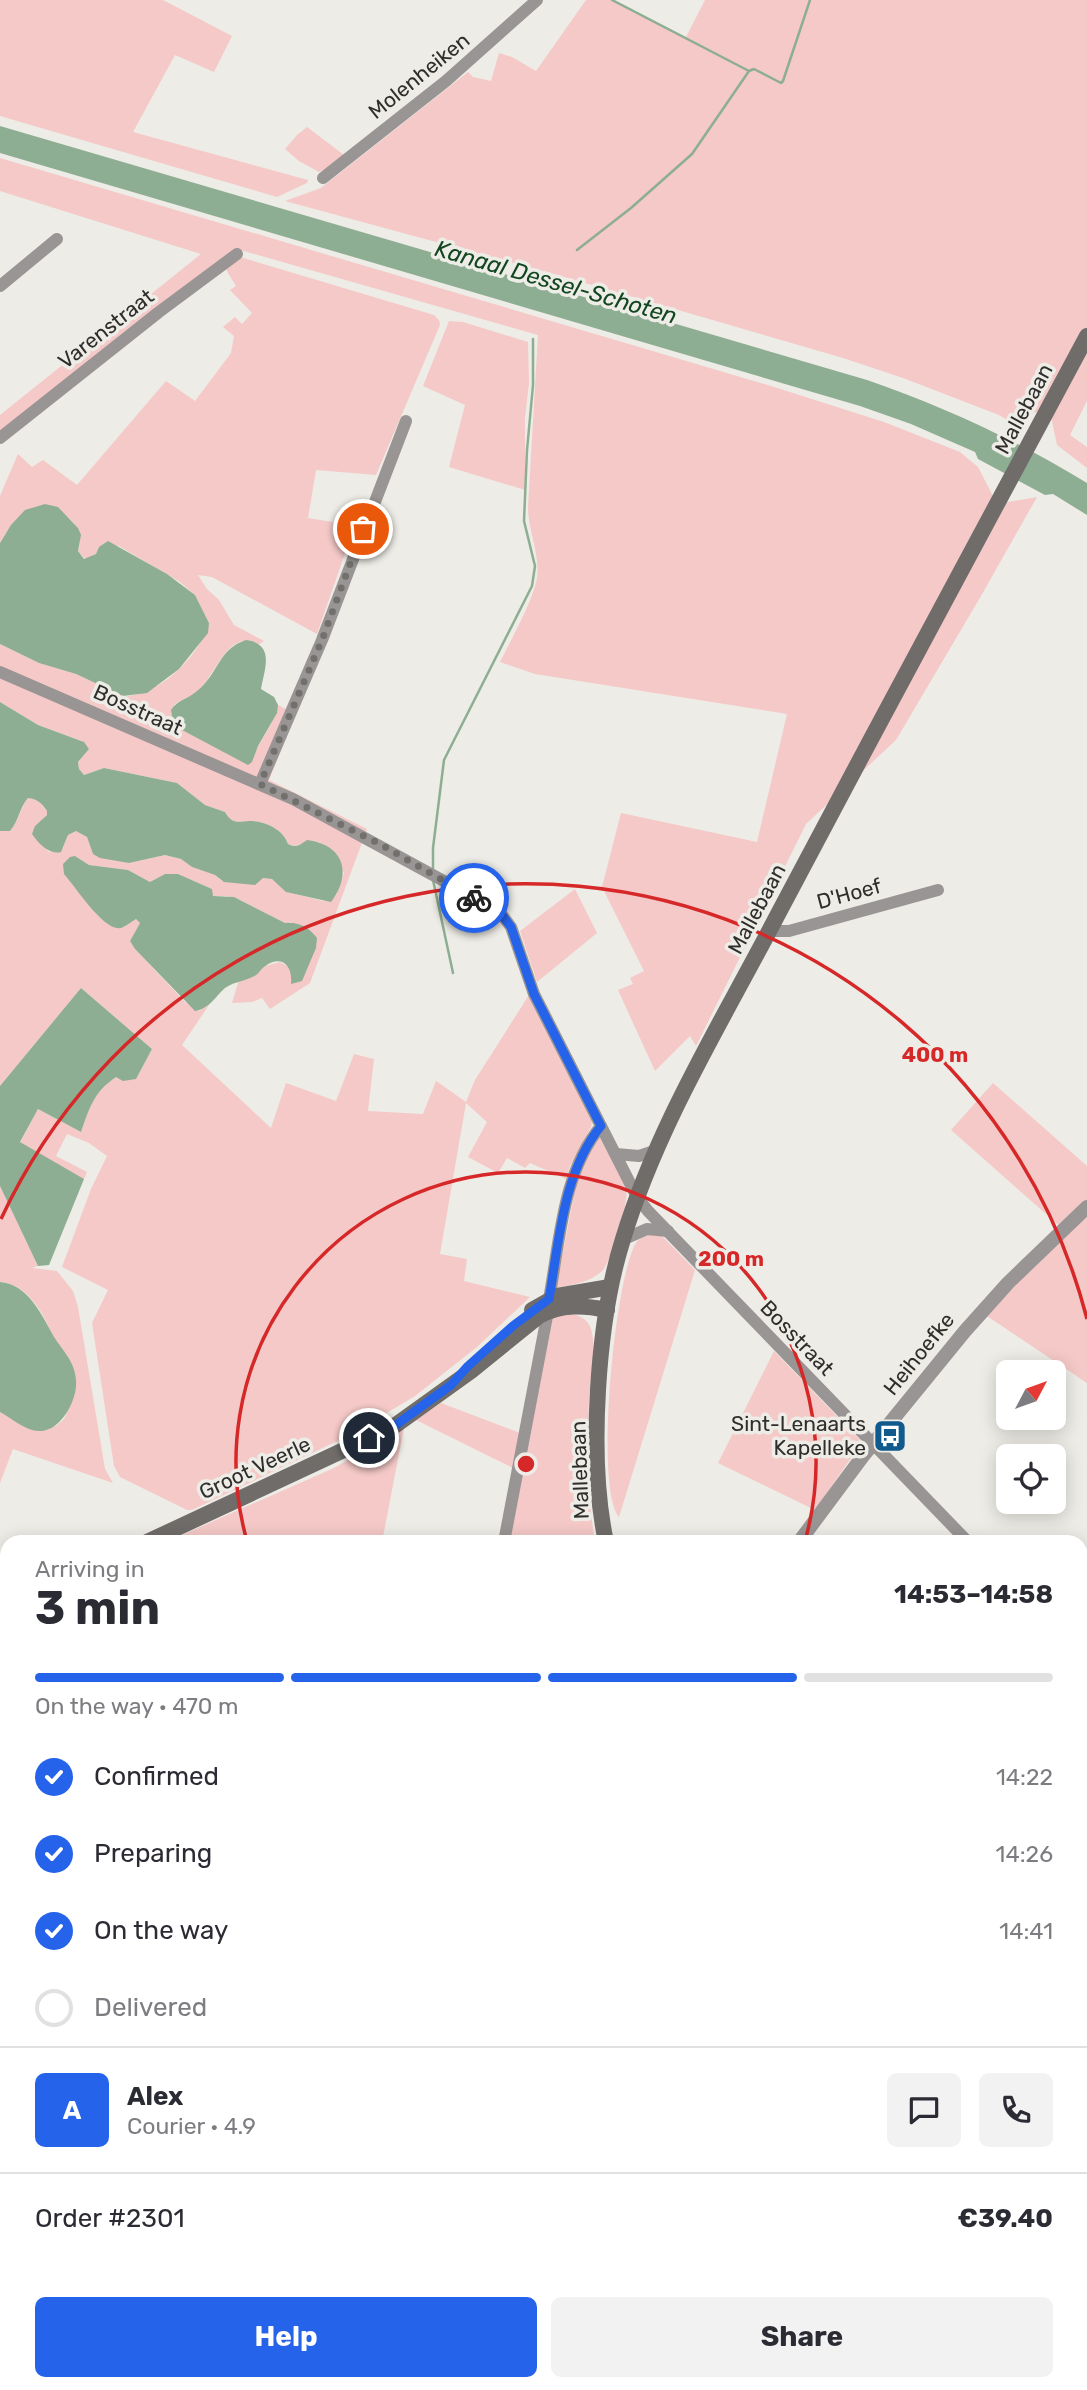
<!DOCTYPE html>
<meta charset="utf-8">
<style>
:root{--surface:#fff;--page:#f2f2f3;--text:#2b2b33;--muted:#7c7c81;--line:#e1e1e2;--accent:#2563eb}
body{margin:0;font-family:Rubik,sans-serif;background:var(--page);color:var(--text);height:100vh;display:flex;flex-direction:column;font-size:26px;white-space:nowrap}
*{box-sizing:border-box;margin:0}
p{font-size:23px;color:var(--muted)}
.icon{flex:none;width:38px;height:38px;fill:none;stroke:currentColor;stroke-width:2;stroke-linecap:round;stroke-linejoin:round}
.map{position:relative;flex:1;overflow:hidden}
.details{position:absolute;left:0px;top:1535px;width:1088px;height:856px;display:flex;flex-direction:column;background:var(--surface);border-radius:21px 21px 0 0;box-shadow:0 4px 18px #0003}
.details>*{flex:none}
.needle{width:46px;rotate:49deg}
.tools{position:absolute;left:996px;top:1360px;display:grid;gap:14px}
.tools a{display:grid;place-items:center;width:70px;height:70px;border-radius:10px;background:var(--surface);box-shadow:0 4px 18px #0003;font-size:35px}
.pin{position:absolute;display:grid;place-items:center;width:60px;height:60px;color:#fff;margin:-30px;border:4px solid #fff;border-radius:50%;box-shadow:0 2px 7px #0007}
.courier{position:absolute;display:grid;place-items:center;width:70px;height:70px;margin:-35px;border:5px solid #2563eb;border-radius:50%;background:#fff;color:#222;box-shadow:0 2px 9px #0007}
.summary em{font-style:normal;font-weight:700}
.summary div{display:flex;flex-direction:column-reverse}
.summary{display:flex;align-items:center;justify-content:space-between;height:119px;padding:0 35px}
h1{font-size:46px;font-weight:700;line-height:52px}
.bar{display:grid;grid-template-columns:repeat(4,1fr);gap:10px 7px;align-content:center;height:84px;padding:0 35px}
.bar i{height:9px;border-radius:5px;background:var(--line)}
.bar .on{background:var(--accent)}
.bar p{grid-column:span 4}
.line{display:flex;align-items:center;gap:18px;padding:0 35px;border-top:2px solid var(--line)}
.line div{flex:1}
.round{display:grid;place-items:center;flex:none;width:74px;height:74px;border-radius:10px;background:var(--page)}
ol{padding:0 35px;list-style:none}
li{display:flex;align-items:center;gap:21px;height:77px}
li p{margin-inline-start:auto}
li .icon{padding:7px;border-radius:50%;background:var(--accent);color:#fff;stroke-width:4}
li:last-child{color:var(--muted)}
li i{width:38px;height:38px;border:4px solid var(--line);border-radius:50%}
.cta{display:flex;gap:14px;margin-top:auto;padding:14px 35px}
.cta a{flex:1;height:80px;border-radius:10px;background:var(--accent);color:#fff;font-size:28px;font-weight:700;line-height:80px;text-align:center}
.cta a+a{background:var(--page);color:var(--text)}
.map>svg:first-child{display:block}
.green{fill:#f4c9c7}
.water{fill:#8dae92}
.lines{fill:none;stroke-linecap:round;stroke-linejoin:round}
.stream{stroke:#8dae92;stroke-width:2.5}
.minor{stroke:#989594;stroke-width:12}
.tertiary{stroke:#989594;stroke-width:14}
.secondary{stroke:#6f6c6a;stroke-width:16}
.done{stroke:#72706d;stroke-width:7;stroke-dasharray:0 12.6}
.route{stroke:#2563eb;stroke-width:9}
.ring{fill:none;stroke:#d62828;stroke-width:3.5}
.labels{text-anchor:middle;stroke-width:7;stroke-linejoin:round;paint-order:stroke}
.street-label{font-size:21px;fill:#2f2e2c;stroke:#eeece6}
.poi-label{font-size:21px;fill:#2f2e2c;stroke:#eeece6;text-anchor:end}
.water-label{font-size:23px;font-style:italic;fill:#114620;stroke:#eeece6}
.centre{fill:#d62828;stroke:#eeece6;stroke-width:3.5}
.ring-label{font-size:21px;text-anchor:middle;font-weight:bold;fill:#d62828;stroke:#eeece6;stroke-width:7;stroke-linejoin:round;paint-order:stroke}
</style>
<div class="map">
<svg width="1087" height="2390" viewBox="0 0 1087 2390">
<rect width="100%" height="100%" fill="#eeece6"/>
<g class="green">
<polygon points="0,0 163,0 232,36 214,72 175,55 133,132 308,180 307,183 277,197 0,116"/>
<polygon points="586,0 612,0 686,37 705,0 1087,0 1087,401 1070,435 1087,447 1087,468 1057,445 1049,407 1011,422 999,415 903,378 843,358 554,274 285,201 321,188 468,72 473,77 491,81 499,53 512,57 536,71"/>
<polygon points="307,127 344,155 328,168 319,172 299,161 285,149 297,135"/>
<path d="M0,158L771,386L884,422L960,452L978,467L997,504L1037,497L981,596L896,740L806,824L696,1046L690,1036L655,1071L618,990L633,984L630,978L644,971L602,887L621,813L757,842L787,714L535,674L500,662C510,642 535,597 537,577C540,553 528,531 528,507L538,335L237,249L0,433V415L201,254L0,191Z"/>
<path d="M240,257L434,315L439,320L440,325L376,475L316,470L308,518L333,522L332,534L350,539L317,634L212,577L198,575L207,589L219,600L234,625L264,641L258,645C230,626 215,676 198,691C191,697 181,699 174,705L182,730L248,764L271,724L278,705L296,714L269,780L367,829L310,983L270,1009L262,998L252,1002L232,1003L239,980L255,975L265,966L280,962L289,967L294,985L292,922L285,923L238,899L227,896H212V889L178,874H165L150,882L128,870L89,865L75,856L65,874C75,886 104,931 121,928C126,927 132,921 136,919L140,923L130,941L135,949L185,1002L199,1011L209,1005L182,1045L271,1128L286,1083L336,1101L354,1054L374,1059L368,1111L423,1114L436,1081L466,1102L475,1080L529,995L592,1120L591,1127L570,1166L566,1179L530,1163L525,1168L507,1158L498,1173L468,1157L487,1122L466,1103L440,1254L467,1259L464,1281L530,1297L477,1347L415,1396L348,1436L192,1510H187L120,1477L114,1466L92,1323L108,1290L62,1267L91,1189L107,1156L89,1143L67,1134L56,1156L87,1172L84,1179L20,1143L38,1109L81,1132C90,1106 93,1093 116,1077L136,1079L152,1049L81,988L0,1086V831H10C19,821 20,808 28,798C37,799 41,803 47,811V815L35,826V838L49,852L63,848L68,835L76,831L87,837L93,854L129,863L165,855L181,859L192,867L215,875L222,881L258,880L262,878L272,879L287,892L323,901L336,895L344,873C338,860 328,838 309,842C301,844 296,847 288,844C283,829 265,821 249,821C237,822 232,824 225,812L205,805L177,783L104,768L84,775L79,769L78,762L89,749L82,741L38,725L0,702V644L39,663L76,674L123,696C159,697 200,655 209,623L195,595L180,582L119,546L99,547L96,554L85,559L78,551C80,544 81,535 78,529C74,521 54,503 44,505C22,508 10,526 0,543V496L18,454L32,467L43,460L77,485L166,381L195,401L231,353L234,336L223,327L235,317L242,324L252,313L230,290L236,286L225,268Z"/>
<polygon points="449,321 463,322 528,342 529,383 525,418 525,490 449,467 465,405 423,386"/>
<polygon points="575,889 597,933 537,982 520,931"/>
<polygon points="993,1083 1087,1166 1087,1383 981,1312 1063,1229 951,1130"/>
<path d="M600,1135C609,1153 621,1171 626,1189C630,1200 610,1264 602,1271C591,1282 571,1285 556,1288L577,1180L590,1147Z"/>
<path d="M0,1186L38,1266L32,1268L57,1271L73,1291L78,1307L105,1469L113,1483L13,1449L0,1483V1412L23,1426H56L64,1419L71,1403C62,1366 48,1286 0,1282Z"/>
<path d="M654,1232L662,1236L695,1270L619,1517C594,1488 615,1277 636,1243C640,1237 647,1236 654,1232Z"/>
<path d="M571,1313C579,1316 588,1319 591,1329C597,1347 590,1380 589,1400C587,1447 587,1495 595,1542H509L550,1323L553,1318Z"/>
<polygon points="774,1351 862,1442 815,1510 718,1463"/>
<polygon points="441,1403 520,1433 513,1468 416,1420"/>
<polygon points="404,1428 382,1542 166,1542 334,1468"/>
<polygon points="7,1611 7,1731 0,1742 0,1614"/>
<polygon points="1082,1761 1087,1766 1087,2035 1082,2031"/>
<polygon points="0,1828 7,1831 7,1953 0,1953"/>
<polygon points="7,2190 7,2384 764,2384 762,2390 0,2390 0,2193"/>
<polygon points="1087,2216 1087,2390 999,2390 1002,2384 1082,2384 1082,2227"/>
</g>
<g class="water">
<path d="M0,126L867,380C945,407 1016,440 1087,483V515L1053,494L1045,495L978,459L975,452L911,424L860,406L0,153Z"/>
<polygon points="45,504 58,507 78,528 81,535 78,551 84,559 96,554 99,547 108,541 167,574 195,595 209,623 208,633 179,669 147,693 123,696 76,674 39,663 0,644 0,543 11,525 25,510"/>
<path d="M246,640C276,644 264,670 261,689L274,697L278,705L277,713L258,746L252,762L248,765L182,730L172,716L171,710C177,700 188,699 197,691C218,675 218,649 246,640Z"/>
<path d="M0,702L38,725L84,742L89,749L78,762L79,769L84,775L104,768L177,783L205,805L225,812C232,824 237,822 249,821C265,821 283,829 288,844C296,848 300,845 307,840C345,845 352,874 331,902L286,892L272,879L263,878L255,885L224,882L215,875L192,867L181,859L165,855L129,863L100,858L93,854L87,837L76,831L68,835L61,852C49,855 39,844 32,834L35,826L47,815V811C42,803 37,799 28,798C19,808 19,821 10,831H0Z"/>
<path d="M75,856L89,865L128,870L150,882L165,874H178L212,889L213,896L234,897L285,923C298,921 310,928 317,938L316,948L302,981L291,984C293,965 281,954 264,967C261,969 259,973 256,975C247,981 235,981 225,988C215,997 209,1009 195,1011L135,949L130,941L140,923L136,919C131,922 125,927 121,928C104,932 75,886 64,874L63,864L70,857Z"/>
<path d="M81,988L152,1049L136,1079L123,1081L116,1077C93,1093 90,1107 81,1132L38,1109L20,1142L84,1179L49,1265L38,1266L0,1186V1086Z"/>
<path d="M0,1282C28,1284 42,1315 54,1337C63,1351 75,1362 76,1380C78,1399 61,1432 39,1431C26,1431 11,1418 0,1412Z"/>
<polygon points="7,1731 7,1831 0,1828 0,1742"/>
</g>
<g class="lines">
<g class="stream">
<polyline points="612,0 749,71"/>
<polyline points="577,250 631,208 692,154 749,71 754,69 781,83 783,81 810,0"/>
<polyline points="433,870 433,848 444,760 532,586 535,566 524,521 527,450 533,385 533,339"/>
<polyline points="433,880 453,973"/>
</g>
<g class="minor">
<polyline points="323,178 446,81 537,0"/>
<polyline points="0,286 57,239"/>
<polyline points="0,438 159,312 237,254"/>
<polyline points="0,672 293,799 499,911 511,927 534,994 637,1197 648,1211 968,1542"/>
<polyline points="260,784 322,640 406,421"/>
<polyline points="770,931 789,931 938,890"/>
<polyline points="616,1154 639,1156 654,1151"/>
<polyline points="622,1240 647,1229 668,1231"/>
<path d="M549,1299C560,1241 562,1173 601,1126"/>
<polyline points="504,1542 548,1311"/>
<polyline points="1082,1657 1087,1662"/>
<polyline points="0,1963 7,1964"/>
<polyline points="1082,2215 1087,2205"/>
<polyline points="981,2384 991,2390"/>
</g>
<polyline class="tertiary" points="799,1542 863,1456 965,1331 1008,1283 1087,1207"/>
<g class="secondary">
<polyline points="532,1310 557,1296 610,1287"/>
<path d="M147,1542L393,1427L471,1371L539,1316C562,1304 583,1305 607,1310"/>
<path d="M606,1542C588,1458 597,1321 623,1239C658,1124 722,1022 777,916C879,722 984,530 1087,336"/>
<polyline points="0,1604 7,1601"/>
<polyline points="1082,2166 1087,2171"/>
</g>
</g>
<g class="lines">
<polyline class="done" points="363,529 322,640 260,784 378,843 474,898"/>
<path class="route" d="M369,1438L393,1427L451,1385L468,1366L514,1325L549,1299C559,1242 563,1172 601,1126L534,994L511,927L499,911L474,898"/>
</g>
<g class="ring">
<path d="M247 1541A290 290 0 1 1 805 1541"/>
<path d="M1 1219A579 579 0 0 1 1087 1319"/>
</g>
<defs>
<symbol id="bus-square" viewBox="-11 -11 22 22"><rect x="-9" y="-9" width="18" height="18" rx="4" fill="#105a8e" stroke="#eeece6"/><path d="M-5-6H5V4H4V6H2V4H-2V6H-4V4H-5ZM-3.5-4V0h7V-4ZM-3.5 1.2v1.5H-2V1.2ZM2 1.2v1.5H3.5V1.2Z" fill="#fff"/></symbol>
</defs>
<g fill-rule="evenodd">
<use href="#bus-square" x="871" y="1417" width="38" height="38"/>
</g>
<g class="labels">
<g class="street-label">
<text transform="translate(419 76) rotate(-39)" y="7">Molenheiken</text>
<text transform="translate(106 329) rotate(-38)" y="7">Varenstraat</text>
<text transform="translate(1024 409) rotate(-62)" y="7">Mallebaan</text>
<text transform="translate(138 710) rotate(24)" y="7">Bosstraat</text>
<text transform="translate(849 894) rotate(-15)" y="7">D'Hoef</text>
<text transform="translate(757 909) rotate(-62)" y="7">Mallebaan</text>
<text transform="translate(797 1338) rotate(46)" y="7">Bosstraat</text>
<text transform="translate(919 1354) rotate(-51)" y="7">Heihoefke</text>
<text transform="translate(255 1468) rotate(-25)" y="7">Groot Veerle</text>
<text transform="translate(580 1470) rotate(-92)" y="7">Mallebaan</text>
</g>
<g class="poi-label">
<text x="866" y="1431">Sint-Lenaarts<tspan x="866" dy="24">Kapelleke</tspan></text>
</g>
<g class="water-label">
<text transform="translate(556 282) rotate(16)" y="8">Kanaal Dessel-Schoten</text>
</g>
</g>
<circle cx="526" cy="1464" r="10" class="centre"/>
<g class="ring-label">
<text x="935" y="1062">400 m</text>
<text x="731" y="1266">200 m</text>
</g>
</svg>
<div class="tools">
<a><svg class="needle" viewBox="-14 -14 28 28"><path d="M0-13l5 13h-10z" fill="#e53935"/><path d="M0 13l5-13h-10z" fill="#7c7c81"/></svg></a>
<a><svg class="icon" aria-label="locate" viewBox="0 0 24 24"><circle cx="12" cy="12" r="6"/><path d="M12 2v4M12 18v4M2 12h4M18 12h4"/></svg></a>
</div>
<div class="pin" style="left:363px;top:529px;background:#ea580c"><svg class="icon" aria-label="bag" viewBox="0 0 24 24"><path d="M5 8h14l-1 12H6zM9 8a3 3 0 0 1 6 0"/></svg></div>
<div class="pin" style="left:369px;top:1438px;background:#1f2937"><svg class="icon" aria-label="home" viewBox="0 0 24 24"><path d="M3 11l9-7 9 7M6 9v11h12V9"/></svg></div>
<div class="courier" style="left:474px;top:898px"><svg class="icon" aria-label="bike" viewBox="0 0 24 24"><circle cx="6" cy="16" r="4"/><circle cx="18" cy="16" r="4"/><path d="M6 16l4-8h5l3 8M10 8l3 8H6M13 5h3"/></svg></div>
<section class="details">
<div class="summary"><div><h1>3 min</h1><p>Arriving in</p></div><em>14:53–14:58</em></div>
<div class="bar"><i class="on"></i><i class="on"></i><i class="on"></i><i></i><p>On the way · 470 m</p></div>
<ol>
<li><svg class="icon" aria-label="check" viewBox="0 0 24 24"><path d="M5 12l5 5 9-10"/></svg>Confirmed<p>14:22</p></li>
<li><svg class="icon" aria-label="check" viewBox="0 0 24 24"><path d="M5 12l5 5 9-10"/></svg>Preparing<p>14:26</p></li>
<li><svg class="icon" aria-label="check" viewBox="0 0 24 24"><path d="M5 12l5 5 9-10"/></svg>On the way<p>14:41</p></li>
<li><i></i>Delivered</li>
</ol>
<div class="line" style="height:126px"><b class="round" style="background:var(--accent);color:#fff">A</b><div><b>Alex</b><p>Courier · 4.9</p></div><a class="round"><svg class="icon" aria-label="chat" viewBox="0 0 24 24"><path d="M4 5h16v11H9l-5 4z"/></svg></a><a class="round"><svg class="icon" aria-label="phone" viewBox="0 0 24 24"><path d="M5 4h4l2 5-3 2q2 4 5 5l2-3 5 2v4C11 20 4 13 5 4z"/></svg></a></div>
<div class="line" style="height:91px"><div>Order #2301</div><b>€39.40</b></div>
<div class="cta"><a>Help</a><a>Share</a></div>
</section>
</div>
